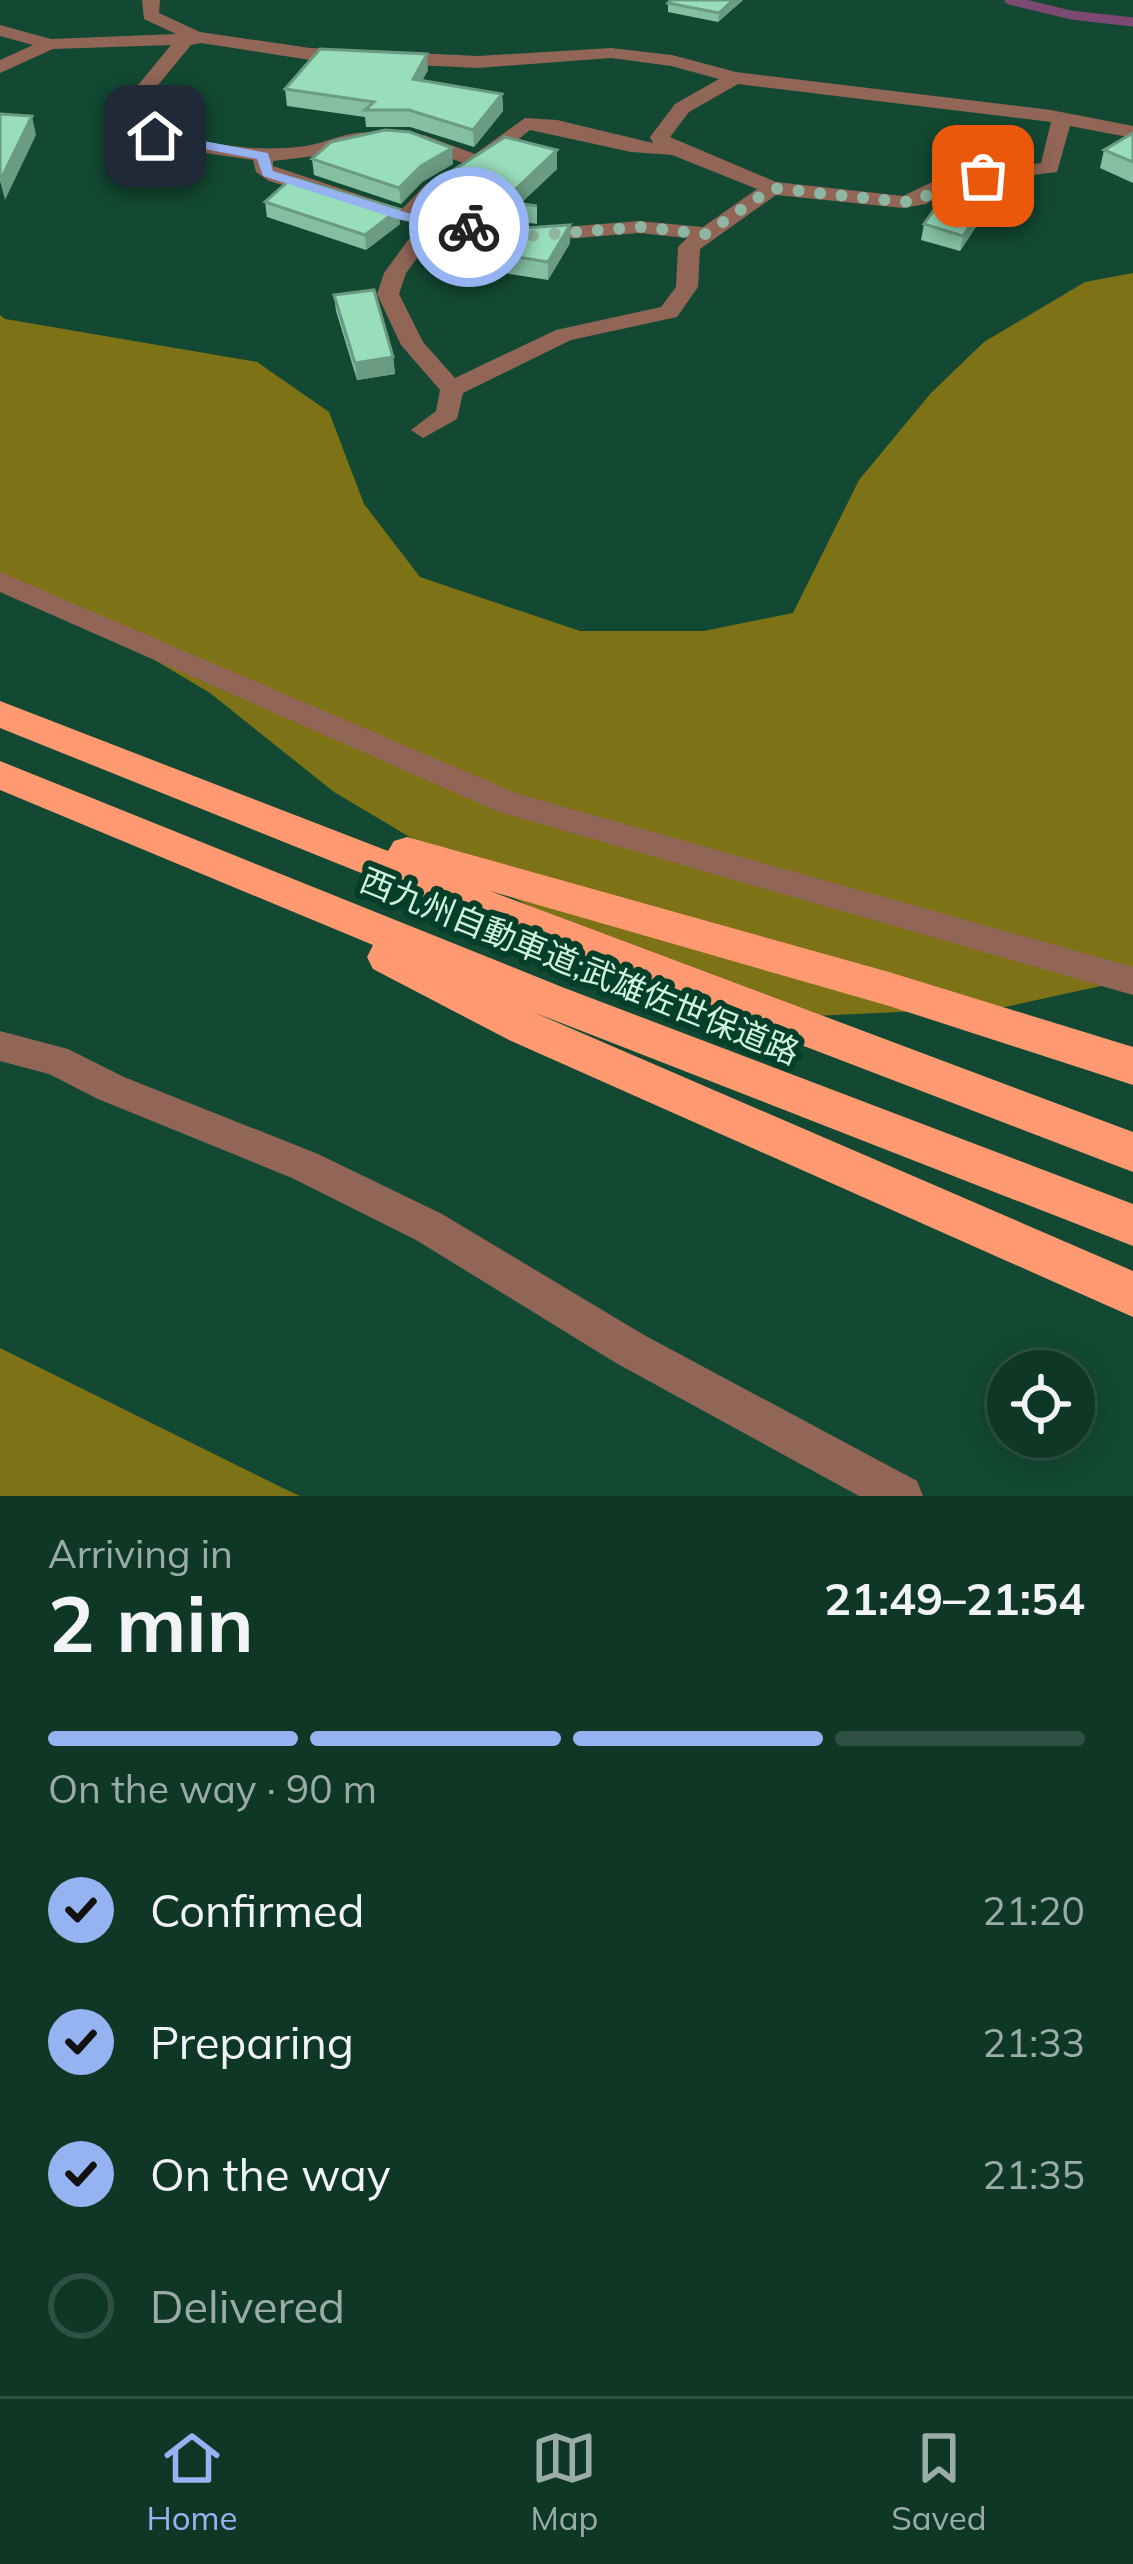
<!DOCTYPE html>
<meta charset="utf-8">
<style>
:root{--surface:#0e3726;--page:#173f2e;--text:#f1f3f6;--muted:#9baca7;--line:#2e5143;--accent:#95b2f1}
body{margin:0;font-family:Mulish,"Noto Sans JP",sans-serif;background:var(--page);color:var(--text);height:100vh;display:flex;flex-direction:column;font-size:45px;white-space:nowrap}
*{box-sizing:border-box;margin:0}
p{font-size:39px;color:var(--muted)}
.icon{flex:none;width:66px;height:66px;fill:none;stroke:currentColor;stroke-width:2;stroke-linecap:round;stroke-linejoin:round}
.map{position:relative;height:1496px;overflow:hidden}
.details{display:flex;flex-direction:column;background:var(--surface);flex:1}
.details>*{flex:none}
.buttons{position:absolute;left:987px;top:1350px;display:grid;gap:24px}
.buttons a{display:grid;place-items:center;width:108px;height:108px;border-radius:50%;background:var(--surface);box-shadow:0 6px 30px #0003,0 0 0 3px var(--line);font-size:60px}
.pin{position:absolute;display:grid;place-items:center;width:102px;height:102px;color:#fff;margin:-51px;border-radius:24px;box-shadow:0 6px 18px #0006}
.courier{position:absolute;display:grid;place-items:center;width:120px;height:120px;margin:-60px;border:9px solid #95b2f1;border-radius:50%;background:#fff;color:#222;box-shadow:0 3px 15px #0007}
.overview em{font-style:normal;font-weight:700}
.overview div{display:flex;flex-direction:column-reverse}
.overview{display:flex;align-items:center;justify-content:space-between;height:204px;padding:0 48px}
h1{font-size:78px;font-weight:700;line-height:90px}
.bar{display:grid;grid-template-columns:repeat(4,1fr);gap:18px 12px;align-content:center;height:144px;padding:0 48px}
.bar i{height:15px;border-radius:9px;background:var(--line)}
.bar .on{background:var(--accent)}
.bar p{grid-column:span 4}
ol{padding:0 48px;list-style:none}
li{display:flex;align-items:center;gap:36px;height:132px}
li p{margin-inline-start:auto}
li .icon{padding:12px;border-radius:50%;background:var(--accent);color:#111;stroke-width:4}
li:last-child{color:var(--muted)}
li i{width:66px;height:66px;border:6px solid var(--line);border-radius:50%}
.tab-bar{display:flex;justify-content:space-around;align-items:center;height:168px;border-top:3px solid var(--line);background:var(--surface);font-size:33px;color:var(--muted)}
.tab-bar a{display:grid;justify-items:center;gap:6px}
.tab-bar .on{color:var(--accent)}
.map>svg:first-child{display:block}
.forest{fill:#7e7216}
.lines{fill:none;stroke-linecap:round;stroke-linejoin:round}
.stream{stroke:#7b4971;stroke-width:9}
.street{fill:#916656;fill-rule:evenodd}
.highway{fill:#fe9971;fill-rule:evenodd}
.wall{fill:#84bfa1}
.shaded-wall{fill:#6b9b83}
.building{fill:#99debb;stroke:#6b9b83;stroke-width:3}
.route{fill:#95b2f1}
.done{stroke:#8eb7a3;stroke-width:12;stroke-dasharray:0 21.6}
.labels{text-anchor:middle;stroke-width:12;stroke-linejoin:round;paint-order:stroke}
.street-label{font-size:33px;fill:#d1f2e0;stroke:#043f29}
</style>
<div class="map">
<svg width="1133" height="1496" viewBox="0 0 1133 1496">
<rect width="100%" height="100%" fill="#134933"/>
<g class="forest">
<polygon points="1133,273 1133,979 1005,1007 749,1019 504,893 334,792 210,693 74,612 0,575 0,315 5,319 257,362 329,412 364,504 420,577 580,631 704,631 793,613 859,480 931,393 984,342 1085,282"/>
<polygon points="0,1348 285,1489 300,1496 0,1496"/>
</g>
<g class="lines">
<polyline class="stream" points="1009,0 1071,15 1133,22"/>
<g class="street">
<path d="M142,0H160L159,13L200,32L310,48L478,56L611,48L672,55L736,72L1051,110L1133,126V138L1070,126L1057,172L955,185L926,204L903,208L776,195L700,249L698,287L677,317L571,340L463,393L457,419L423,438L411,430L436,411L440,390L401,345L377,294L384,273L419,225L269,181L256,172L253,160L192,151L124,130L115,113L171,45L53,49L0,73V60L33,45L0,36V25L51,39L176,34L144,19ZM201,43L310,60L478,68L611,58L671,66L719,79L675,104L650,137L653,143L557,120L525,118L475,154L424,135H410V143L463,163L425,185L402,209L273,166V161L315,156L370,141V133C349,130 327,143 306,146C249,154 192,142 139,122L135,113L191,45ZM738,84L1051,122L1041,163L949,174L903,196L776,182L670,137L689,112ZM530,130L631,152L672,155L757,189L703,227L639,221L526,230L421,213L439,193L477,172ZM439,229L526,242L639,233L687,238L678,247L676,287L661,307L556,330L455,378L423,342L399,294L406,273Z"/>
<polygon points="0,572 518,794 1133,967 1133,995 499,812 0,592"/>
<polygon points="0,1031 68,1049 124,1077 318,1154 442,1214 644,1335 917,1481 923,1496 859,1496 616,1363 416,1240 292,1178 98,1099 49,1074 0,1061"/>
</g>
<g class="highway">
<polygon points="0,701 388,851 394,841 407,837 889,972 1133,1047 1133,1085 889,1006 490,891 1133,1132 1133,1172 563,954 0,728"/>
<polygon points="0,761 562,987 1133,1204 1133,1246 533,1012 1133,1271 1133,1317 509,1040 373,969 367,957 373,945 0,790"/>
</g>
</g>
<g class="wall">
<polygon points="743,0 718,22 668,12 668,3"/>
<polygon points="428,70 422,81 502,94 503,111 474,147 410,127 366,127 365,117 287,106 285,89"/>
<polygon points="1133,133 1133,183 1100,168 1104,150"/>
<polygon points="557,150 557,169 521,203 537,206 537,224 430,210 429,191"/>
<polygon points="312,159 453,164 422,182 401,204 314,175"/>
<polygon points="995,198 960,251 921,240 924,224"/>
<polygon points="265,202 400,224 366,250 267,217"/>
<polygon points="570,225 570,243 548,280 465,267 464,248"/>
<polygon points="334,295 393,357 395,374 357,380 336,311"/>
</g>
<g class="shaded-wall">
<polygon points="733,0 743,0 718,22 719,13"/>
<polygon points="427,54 428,70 414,95 413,79"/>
<polygon points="502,94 503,111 474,147 473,130"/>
<polygon points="32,116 36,135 5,200 0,181"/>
<polygon points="452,148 453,164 422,182 401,204 399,188 421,166"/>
<polygon points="557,150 557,169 521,203 503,201"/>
<polygon points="998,183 995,198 960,251 963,236"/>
<polygon points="399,209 400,224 366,250 365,235"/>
<polygon points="570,225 570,243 548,280 548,262"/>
<polygon points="393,357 395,374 357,380 355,363"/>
</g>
<g class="building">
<polygon points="671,0 733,0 719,13 668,3"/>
<polygon points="320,49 427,54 413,79 502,94 473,130 409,110 365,110 374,102 285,89"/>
<polygon points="0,114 32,116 0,181"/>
<polygon points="385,130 410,132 452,148 421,166 399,188 312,159 331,142"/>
<polygon points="1133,133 1133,162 1104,150"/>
<polygon points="505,137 557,150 503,201 537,206 429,191 441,178"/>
<polygon points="959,175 998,183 963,236 924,224"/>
<polygon points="292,178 399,209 365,235 265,202"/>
<polygon points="480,222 525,228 570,225 548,262 464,248"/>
<polygon points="374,290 393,357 355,363 334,295"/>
</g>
<polygon class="route" points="155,132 268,153 273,171 408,213 476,227 469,231 401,220 263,176 257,159 151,139"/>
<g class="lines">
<polyline class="done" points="469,227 526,236 640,227 706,234 772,188 903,202 920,200 949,180 983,176"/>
</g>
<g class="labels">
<g class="street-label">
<text transform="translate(580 966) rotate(22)" y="12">西九州自動車道;武雄佐世保道路</text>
</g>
</g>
</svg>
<div class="buttons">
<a><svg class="icon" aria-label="locate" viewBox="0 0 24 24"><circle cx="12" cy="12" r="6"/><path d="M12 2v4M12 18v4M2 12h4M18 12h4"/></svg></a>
</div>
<div class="pin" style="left:983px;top:176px;background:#ea580c"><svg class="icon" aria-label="bag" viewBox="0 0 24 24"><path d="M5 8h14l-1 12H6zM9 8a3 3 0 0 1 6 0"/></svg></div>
<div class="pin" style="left:155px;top:136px;background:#1f2937"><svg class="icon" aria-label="home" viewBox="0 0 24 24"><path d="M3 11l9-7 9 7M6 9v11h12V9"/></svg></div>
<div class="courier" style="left:469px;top:227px"><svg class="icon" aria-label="bike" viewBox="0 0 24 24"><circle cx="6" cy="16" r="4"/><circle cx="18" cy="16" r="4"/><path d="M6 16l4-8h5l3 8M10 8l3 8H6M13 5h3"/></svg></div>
</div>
<section class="details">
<div class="overview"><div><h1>2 min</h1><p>Arriving in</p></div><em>21:49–21:54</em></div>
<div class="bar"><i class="on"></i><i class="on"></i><i class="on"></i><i></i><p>On the way · 90 m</p></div>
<ol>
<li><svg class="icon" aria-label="check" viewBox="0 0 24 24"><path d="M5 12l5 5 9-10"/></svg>Confirmed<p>21:20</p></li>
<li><svg class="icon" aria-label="check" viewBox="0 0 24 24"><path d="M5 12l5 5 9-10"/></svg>Preparing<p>21:33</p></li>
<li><svg class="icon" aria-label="check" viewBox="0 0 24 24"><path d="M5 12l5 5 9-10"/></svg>On the way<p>21:35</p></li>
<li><i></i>Delivered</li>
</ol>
</section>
<nav class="tab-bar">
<a class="on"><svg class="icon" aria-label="home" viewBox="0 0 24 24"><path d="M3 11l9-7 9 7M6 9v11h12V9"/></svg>Home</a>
<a><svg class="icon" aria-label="map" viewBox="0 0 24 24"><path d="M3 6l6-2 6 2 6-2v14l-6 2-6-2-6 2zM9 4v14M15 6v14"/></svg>Map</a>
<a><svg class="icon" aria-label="saved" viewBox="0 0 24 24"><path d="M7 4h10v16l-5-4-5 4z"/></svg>Saved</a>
</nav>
